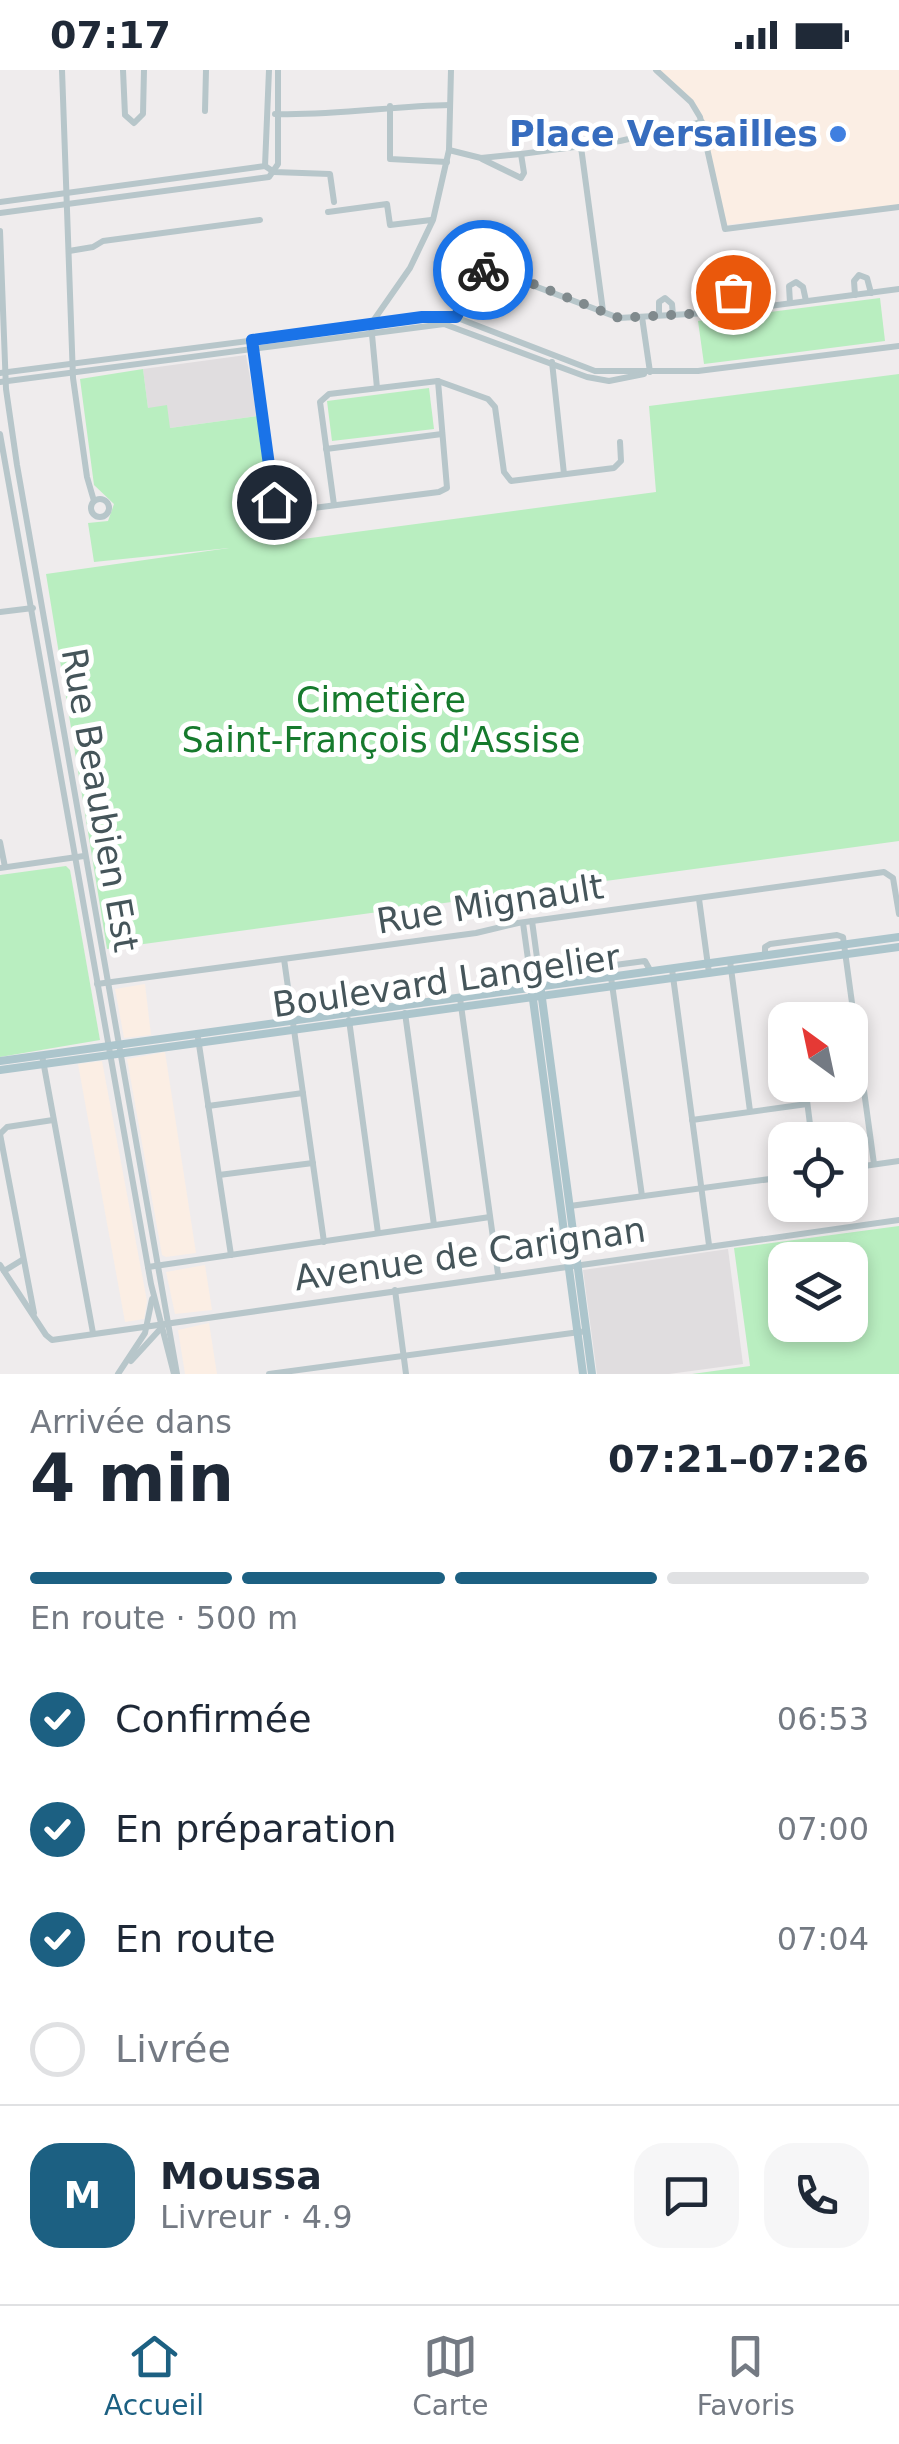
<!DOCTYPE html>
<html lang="fr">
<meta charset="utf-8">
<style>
:root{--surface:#fff;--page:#f6f6f7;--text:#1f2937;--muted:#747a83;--line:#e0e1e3;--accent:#1c6082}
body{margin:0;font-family:"DejaVu Sans",sans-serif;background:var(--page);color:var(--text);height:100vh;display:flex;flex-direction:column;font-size:38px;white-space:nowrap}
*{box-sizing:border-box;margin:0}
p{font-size:32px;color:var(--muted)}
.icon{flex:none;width:55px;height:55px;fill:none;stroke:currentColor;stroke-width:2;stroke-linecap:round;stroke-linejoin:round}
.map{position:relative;height:1304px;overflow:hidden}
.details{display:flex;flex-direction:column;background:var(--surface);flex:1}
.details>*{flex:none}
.needle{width:65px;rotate:327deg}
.tools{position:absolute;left:768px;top:932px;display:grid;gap:20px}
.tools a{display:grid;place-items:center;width:100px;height:100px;border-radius:20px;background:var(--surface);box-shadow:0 5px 15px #0003;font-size:50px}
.pin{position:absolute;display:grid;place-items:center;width:85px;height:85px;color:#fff;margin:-42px;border:5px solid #fff;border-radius:50%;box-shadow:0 2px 10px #0007}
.courier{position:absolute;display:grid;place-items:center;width:100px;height:100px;margin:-50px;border:8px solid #1a73e8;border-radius:50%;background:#fff;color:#222;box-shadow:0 2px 12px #0007}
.overview em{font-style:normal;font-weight:600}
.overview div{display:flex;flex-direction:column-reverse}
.overview{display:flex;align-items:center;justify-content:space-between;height:170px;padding:0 30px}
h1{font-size:65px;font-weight:600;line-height:75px}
.bar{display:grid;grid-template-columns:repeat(4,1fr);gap:15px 10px;align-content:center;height:120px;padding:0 30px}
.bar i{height:12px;border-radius:8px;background:var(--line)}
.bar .active{background:var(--accent)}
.bar p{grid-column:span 4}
.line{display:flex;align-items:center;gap:25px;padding:0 30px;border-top:2px solid var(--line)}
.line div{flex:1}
.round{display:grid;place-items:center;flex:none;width:105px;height:105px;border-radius:30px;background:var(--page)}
ol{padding:0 30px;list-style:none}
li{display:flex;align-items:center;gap:30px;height:110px}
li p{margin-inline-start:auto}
li .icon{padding:10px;border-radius:50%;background:var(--accent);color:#fff;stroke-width:4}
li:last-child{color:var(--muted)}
li i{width:55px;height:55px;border:5px solid var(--line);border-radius:50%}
.status{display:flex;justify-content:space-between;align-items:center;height:70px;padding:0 50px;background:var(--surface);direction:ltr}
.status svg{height:28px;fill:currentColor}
.dock{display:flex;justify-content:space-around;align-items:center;height:140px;border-top:2px solid var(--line);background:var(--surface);font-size:28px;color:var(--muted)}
.dock a{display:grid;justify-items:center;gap:5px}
.dock .active{color:var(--accent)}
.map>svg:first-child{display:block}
.commercial{fill:#fbeee4}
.education{fill:#e0dddf}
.green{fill:#b9eec0;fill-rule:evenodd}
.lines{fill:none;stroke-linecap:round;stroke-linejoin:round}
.minor{stroke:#b7c6ca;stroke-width:6}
.major{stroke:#acc5cc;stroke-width:8}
.done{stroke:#808a8d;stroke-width:10;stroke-dasharray:0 18}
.route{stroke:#1a73e8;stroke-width:12}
.shop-dot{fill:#3f7fe0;stroke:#fff;stroke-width:4}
.labels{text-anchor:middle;stroke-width:10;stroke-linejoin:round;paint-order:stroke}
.shop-label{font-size:35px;font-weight:bold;fill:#366cbe;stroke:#fff;text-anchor:end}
.park-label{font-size:35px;fill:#167a2d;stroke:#fff}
.street-label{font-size:35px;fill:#45555a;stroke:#fff}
</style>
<div class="status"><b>07:17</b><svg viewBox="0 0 49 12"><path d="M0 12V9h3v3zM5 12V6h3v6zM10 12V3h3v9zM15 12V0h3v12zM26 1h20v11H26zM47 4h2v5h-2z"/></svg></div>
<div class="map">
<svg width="899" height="1304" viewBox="0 0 899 1304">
<rect width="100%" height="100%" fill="#efeced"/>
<g class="commercial">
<polygon points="658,0 899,0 899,136 725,155 695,34"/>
<polygon points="145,914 151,965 124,968 115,919"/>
<polygon points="165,982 196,1183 166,1187 162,1185 127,989"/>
<polygon points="102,991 147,1231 144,1249 125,1252 78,994"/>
<polygon points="205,1195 212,1240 175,1244 166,1202"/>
<polygon points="209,1253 217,1304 185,1304 178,1260"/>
</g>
<g class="education">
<polygon points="246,285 257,346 170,358 148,338 143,299"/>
<polygon points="728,1179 743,1294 669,1304 597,1304 583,1200"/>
</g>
<g class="green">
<polygon points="880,228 885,271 704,294 698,251"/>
<polygon points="143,299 148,338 167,335 170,358 257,346 273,473 656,422 649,336 899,304 899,771 107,879 46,504 229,478 94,492 88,453 108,451 114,434 94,415 80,309"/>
<polygon points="429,318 434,359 332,371 327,331"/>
<polygon points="66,796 70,800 100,970 0,987 0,805"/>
<path d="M899,1156V1304H692L750,1296L734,1178ZM785,1190H850V1255H785Z"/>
</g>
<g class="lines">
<g class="minor">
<polyline points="62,0 73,308 87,407 94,431"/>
<polyline points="123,0 125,45 134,53 143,44 144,0"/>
<polyline points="656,0 691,32 700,47 725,159 899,137"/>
<polyline points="390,36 390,89 447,92"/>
<polyline points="205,41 206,0"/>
<path d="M275,44C334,46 391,36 450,35"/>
<polyline points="581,77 603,241"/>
<polyline points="449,80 481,88 521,84 620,71 702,52"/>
<polyline points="482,89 521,108 524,103 521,84"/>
<polyline points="265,96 274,102 330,104 334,132"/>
<polyline points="0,132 265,96 269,0"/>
<polyline points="328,142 387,134 390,155 431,150"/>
<polyline points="0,143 269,107 278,94 278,0"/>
<polyline points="0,161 6,319 17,395 177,1304"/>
<polyline points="69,181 93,177 103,171 260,150"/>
<polyline points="855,225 854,211 859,205 867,208 871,223"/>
<polyline points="790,233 789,216 796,212 803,217 806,231"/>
<polyline points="724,242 723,228 729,221 736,224 739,240"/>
<polyline points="659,245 659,232 665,228 672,234 673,245"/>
<polyline points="642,247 650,302"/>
<polyline points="455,249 481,202 487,198 619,248 724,242 899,219"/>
<polyline points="253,278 274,433 282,442 439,422 447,418 438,311"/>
<polyline points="552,292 564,404"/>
<polyline points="0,303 441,246 455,247 595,301 698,301 899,276"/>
<polyline points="0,312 444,254 587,307 609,311 644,304"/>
<polyline points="377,318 371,254 410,198 433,150 449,80 451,0"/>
<polyline points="0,364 151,1214 174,1304"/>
<polyline points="326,379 442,364"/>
<circle cx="100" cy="438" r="9"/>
<polyline points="334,435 320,332 329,324 438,311 488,329 495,337 504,402 511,411 614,398 621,391 620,372"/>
<polyline points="0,542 33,538"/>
<polyline points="0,772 5,797"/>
<polyline points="0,798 84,786"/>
<polyline points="699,829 709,903"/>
<polyline points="532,851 541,917"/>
<polyline points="523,853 532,918"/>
<polyline points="765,886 765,877 770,874 837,865 843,867 874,1094"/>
<polyline points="284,889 324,1172"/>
<polyline points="730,891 750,1041"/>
<polyline points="672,899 709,1175"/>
<polyline points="97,914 476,863 518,853 884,802 893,808 899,844"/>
<polyline points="460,928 498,1204"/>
<polyline points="405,943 434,1155"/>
<polyline points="349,950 378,1163"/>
<polyline points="798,950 804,945 854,939"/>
<polyline points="198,968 231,1185"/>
<polyline points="42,985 93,1263"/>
<polyline points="805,1015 812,1070"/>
<polyline points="208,1036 303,1023"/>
<polyline points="692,1050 807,1034"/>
<polyline points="850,1098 899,1091"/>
<polyline points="219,1105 313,1093"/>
<polyline points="642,1126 610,900 615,895 645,891 651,902"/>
<polyline points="570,1136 785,1107"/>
<polyline points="0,1195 46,1265 52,1270 899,1150"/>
<polyline points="148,1197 490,1147"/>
<polyline points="4,1201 22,1190"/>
<polyline points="395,1220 406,1304"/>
<polyline points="34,1243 0,1064 7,1057 53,1050"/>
<polyline points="131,1291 163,1256"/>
<polyline points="118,1304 145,1263 152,1229"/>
<polyline points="269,1304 587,1261"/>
</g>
<g class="major">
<polyline points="541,921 592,1304"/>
<polyline points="532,922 583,1304"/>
<polyline points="0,991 899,867"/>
<polyline points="0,1000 899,877"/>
</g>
</g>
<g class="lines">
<polyline class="done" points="483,200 493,198 619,248 724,242 724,225 733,222"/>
<polyline class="route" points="274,432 252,270 422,247 456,247 483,200"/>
</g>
<circle class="shop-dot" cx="838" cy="64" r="10"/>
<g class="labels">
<g class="shop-label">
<text x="818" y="76">Place Versailles</text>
</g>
<g class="park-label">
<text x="381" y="642">Cimetière<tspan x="381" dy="40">Saint-François d'Assise</tspan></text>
</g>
<g class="street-label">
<text transform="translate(100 730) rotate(80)" y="12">Rue Beaubien Est</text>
<text transform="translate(490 834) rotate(-9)" y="12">Rue Mignault</text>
<text transform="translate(446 911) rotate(-8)" y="12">Boulevard Langelier</text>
<text transform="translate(470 1184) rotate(-8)" y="12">Avenue de Carignan</text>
</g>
</g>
</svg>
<div class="tools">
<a><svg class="needle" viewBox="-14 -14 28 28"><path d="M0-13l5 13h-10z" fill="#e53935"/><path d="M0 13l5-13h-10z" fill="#747a83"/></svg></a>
<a><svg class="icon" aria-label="locate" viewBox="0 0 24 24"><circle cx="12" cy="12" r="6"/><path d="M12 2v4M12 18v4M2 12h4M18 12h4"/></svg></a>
<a><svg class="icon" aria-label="layers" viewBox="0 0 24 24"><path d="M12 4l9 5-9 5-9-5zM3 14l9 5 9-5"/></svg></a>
</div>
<div class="pin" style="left:733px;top:222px;background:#ea580c"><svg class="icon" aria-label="bag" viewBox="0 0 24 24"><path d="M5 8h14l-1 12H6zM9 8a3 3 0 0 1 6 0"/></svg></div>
<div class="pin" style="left:274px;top:432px;background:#1f2937"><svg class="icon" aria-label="home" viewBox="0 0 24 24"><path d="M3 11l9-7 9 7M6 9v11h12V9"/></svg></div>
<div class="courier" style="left:483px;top:200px"><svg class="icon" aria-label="bike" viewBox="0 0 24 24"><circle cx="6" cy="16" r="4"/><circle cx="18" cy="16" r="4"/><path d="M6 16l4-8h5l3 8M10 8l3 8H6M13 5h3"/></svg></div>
</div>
<section class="details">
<div class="overview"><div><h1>4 min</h1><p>Arrivée dans</p></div><em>07:21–07:26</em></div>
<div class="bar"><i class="active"></i><i class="active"></i><i class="active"></i><i></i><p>En route · 500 m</p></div>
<ol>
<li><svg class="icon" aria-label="check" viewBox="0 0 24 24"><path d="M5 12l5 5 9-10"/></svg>Confirmée<p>06:53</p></li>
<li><svg class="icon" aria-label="check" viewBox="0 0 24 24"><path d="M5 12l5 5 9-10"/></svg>En préparation<p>07:00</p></li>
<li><svg class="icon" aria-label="check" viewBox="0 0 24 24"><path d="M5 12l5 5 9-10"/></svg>En route<p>07:04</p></li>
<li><i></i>Livrée</li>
</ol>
<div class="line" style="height:180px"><b class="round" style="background:var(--accent);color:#fff">M</b><div><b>Moussa</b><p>Livreur · 4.9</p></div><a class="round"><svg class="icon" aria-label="chat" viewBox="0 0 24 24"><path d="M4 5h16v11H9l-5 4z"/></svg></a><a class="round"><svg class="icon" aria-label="phone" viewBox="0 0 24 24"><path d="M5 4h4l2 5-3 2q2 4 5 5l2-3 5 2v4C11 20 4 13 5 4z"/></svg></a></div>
</section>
<nav class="dock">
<a class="active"><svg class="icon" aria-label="home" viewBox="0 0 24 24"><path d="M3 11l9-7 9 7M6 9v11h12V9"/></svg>Accueil</a>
<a><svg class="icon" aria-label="map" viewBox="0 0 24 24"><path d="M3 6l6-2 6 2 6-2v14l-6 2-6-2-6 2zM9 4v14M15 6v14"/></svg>Carte</a>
<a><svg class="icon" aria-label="saved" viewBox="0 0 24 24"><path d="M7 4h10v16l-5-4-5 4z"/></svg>Favoris</a>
</nav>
